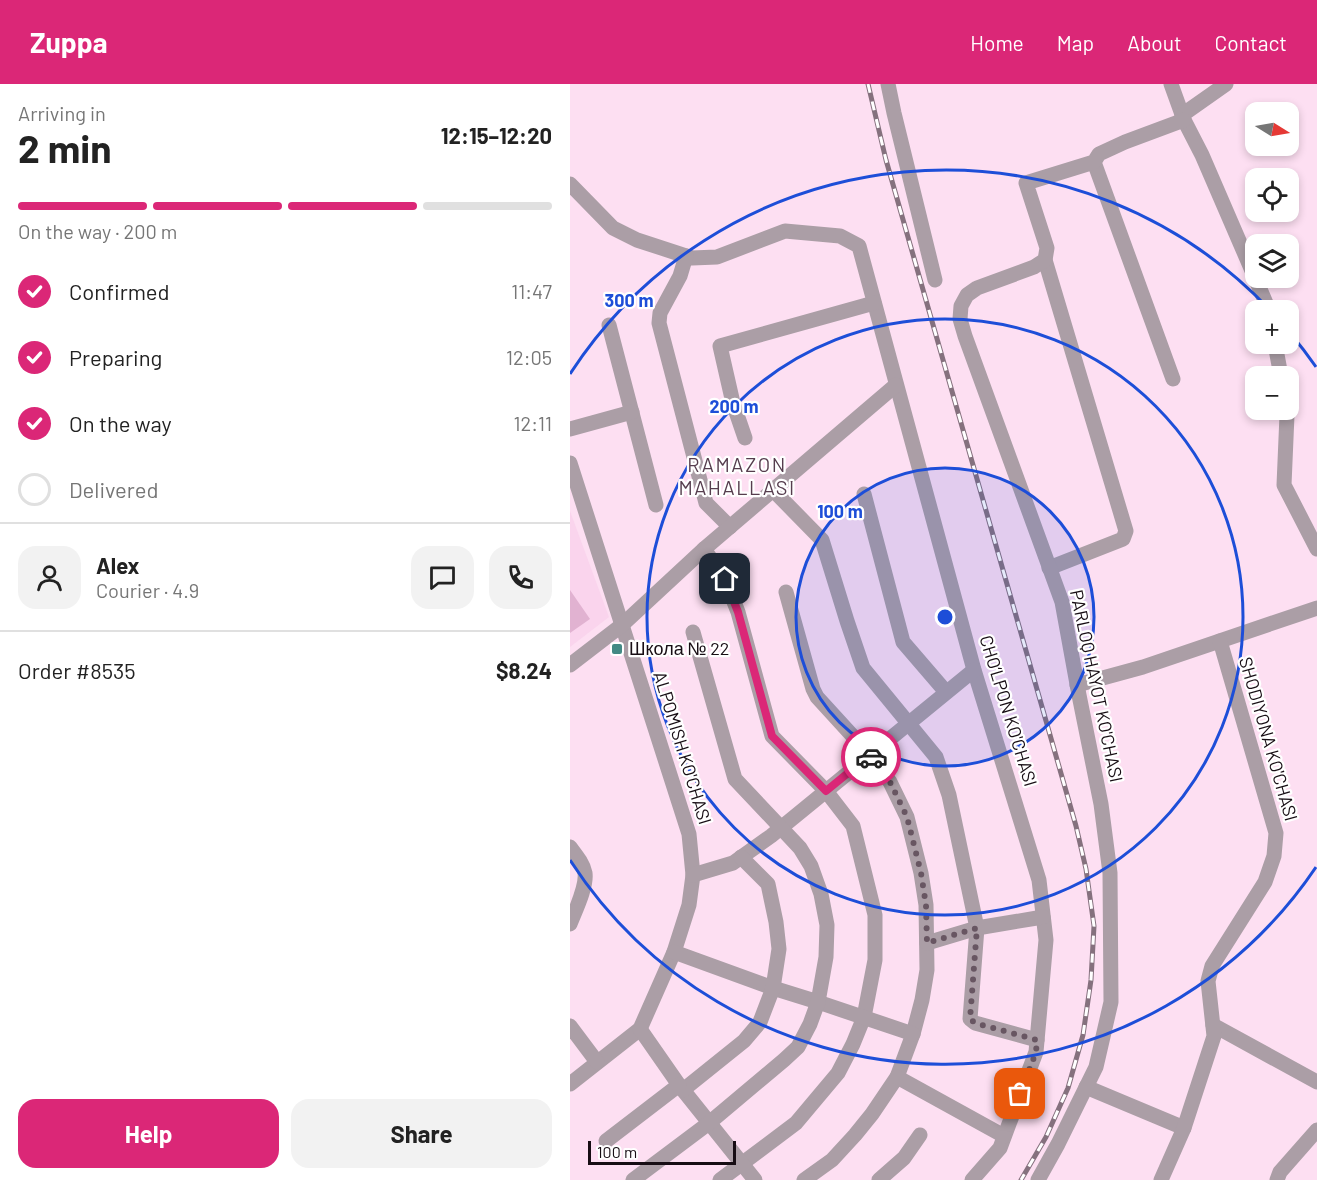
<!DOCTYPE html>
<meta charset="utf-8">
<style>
:root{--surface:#fff;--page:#f2f2f2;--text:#222;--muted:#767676;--line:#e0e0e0;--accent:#db2777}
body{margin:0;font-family:Barlow,sans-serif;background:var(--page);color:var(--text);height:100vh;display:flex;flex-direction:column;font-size:22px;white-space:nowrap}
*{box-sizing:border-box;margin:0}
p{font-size:20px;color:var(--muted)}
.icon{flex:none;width:33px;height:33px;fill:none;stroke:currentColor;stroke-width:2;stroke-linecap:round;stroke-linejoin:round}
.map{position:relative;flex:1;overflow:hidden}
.drawer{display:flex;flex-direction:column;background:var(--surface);width:570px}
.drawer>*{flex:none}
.needle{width:39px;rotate:101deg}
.tools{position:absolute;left:675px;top:18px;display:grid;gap:12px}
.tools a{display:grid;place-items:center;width:54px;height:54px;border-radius:12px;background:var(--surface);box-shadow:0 3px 9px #0003;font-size:30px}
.scale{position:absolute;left:18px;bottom:15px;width:148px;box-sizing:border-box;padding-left:6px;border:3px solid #170d14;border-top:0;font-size:16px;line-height:21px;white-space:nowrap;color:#170d14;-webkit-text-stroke:4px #fff;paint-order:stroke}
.pin{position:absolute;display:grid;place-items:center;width:51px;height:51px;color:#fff;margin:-26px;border-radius:12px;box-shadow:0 3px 9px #0006}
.courier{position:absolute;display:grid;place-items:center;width:60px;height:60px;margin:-30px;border:4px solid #db2777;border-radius:50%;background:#fff;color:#222;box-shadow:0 2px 8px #0007}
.headline em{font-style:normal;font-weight:700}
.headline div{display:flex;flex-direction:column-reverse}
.headline{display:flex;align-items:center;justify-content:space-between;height:102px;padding:0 18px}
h1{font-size:39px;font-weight:700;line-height:45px}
.bar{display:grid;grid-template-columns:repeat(4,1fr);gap:9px 6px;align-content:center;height:72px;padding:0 18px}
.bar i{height:8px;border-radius:4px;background:var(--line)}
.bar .active{background:var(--accent)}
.bar p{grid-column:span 4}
.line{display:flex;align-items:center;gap:15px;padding:0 18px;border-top:2px solid var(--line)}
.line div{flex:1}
.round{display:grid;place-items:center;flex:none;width:63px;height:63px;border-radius:18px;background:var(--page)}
ol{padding:0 18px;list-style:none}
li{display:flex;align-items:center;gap:18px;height:66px}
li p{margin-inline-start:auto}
li .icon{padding:6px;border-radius:50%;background:var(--accent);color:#fff;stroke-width:4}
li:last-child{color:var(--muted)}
li i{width:33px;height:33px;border:3px solid var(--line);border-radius:50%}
.primary-button{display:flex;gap:12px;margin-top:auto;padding:12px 18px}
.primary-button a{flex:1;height:69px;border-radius:18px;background:var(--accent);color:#fff;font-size:24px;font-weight:700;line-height:69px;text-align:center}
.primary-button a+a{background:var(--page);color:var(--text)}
header{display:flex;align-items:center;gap:36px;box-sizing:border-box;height:84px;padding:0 30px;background:var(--accent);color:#fff}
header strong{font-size:28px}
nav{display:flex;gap:33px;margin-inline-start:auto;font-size:21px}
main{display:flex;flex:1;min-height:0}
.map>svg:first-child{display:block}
.built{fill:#fad4ed}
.green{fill:#e1b2d1}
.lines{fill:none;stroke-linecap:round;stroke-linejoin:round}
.minor{stroke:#ab9ea6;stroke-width:15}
.rail-casing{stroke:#85717e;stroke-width:5}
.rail{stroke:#fff;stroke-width:3;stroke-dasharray:9;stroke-linecap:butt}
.done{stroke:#685662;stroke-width:6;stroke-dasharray:0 10.8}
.route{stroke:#db2777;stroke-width:8}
.ring{fill:none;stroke:#1d4ed8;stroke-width:3}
.poi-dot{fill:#438a85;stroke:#fff;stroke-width:2}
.labels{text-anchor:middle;stroke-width:4.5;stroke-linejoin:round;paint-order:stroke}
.poi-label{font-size:18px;fill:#170d14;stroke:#fff;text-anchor:start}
.street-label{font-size:18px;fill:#170d14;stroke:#fff}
.neighbourhood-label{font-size:20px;letter-spacing:1.5px;fill:#563d4e;stroke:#fff}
.centre{fill:#1d4ed8;stroke:#fff;stroke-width:3}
.ring-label{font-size:18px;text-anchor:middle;font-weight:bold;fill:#1d4ed8;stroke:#fff;stroke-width:4.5;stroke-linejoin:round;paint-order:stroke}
</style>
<header>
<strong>Zuppa</strong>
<nav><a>Home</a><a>Map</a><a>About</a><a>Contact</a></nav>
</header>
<main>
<section class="drawer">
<div class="headline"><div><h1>2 min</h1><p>Arriving in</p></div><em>12:15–12:20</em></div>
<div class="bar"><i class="active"></i><i class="active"></i><i class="active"></i><i></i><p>On the way · 200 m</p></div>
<ol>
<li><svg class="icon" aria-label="check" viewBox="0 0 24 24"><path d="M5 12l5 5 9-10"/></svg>Confirmed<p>11:47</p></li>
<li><svg class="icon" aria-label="check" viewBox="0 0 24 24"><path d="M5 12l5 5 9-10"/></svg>Preparing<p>12:05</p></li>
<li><svg class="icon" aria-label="check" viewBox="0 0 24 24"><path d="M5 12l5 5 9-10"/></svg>On the way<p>12:11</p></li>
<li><i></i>Delivered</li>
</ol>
<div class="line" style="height:108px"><a class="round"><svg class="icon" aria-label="person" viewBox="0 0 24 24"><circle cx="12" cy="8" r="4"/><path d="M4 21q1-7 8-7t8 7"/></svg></a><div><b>Alex</b><p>Courier · 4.9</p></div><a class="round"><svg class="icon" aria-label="chat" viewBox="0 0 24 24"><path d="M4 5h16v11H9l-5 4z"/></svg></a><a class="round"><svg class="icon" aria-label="phone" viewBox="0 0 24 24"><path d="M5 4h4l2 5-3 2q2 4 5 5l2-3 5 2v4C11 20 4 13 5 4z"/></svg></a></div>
<div class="line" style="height:78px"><div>Order #8535</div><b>$8.24</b></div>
<div class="primary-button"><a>Help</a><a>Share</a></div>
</section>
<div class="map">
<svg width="747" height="1096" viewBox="0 0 747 1096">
<rect width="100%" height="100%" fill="#fddff2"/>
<polygon class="built" points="0,427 39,533 0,563"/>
<polygon class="green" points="0,506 20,535 0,549"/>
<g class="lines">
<g class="minor">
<polyline points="318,0 324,29 365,196"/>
<polyline points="601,0 614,36 632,71 699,226"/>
<polyline points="612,31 656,0"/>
<polyline points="524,78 603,295"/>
<polyline points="0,100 43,144 67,156 122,174 147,173 215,147 270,152 289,162 404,586 469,796 476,856 466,968 430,1064 402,1096"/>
<polyline points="116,172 110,192 90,229 89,239 136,419 160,443"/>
<polyline points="475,176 556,447 553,455 479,484"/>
<polyline points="39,241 86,421"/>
<polyline points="705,260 711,292"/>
<polyline points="717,326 717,331 714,401 747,465"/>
<polyline points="0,345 62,328"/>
<polyline points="175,354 163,319 150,262 304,219"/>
<polyline points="0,379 119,750 123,791 119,821 104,868 70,945 0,1000"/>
<polyline points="203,406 252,456 277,537 293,584 366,673 379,711 407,844 400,935 405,939 467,956"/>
<polyline points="294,410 333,558 376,608"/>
<polyline points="134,465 155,495 168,528 202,652 256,707 283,742 305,831 305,876 294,933 283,960 268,989 226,1039 150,1096"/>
<polyline points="216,508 243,605 247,613 300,671 320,698 337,733 351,789 356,821 357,886 352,916 343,950 327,993 302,1030 285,1051 262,1076 234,1096"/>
<polyline points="0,581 52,541 134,465 326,301"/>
<polyline points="507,601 573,583 747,524"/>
<path d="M0,763C6,771 13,779 15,789C17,803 5,827 0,840"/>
<polyline points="123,791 163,779 201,752 404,586"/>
<polyline points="357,859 407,844 473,833"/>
<polyline points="104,868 203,904 248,918 343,950"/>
<polyline points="643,941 747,998"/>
<polyline points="0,942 27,978"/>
<polyline points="70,945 109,1001 185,1096"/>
<polyline points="327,993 434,1052"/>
<polyline points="516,1003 614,1044"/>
<polyline points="113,1006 174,957 190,938 203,904 209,865 206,838 198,800 171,773"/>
<polyline points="36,1057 109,1001"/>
<polyline points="63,1096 139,1039 214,976 228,963 240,940 248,918 256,873 257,841 251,810 241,782 230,764 165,695 123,548"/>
<polyline points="309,1096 334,1074 350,1051"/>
<polyline points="468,1096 488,1060 526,983 541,918 540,789 531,720 509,611 492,518 395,252 390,235 391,222 397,211 407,204 464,183 475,176 477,164 456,99 524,78 529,70 555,58 614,36"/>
<polyline points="591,1096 614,1044 644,952 638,897 642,882 695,798 704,772 706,749 650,557"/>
<polyline points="707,1096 710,1088 747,1046"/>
</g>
<defs>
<polyline id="rail" points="298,0 316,76 506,742 516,785 524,842 521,896 513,951 498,1004 476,1053 451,1096"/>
</defs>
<use href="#rail" class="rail-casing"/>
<use href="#rail" class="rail"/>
</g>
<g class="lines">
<polyline class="done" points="301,673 320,698 337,733 351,789 356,821 357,859 407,844 400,935 405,939 467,956 466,968 450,1010"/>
<polyline class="route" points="155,495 168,528 202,652 256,707 300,671 301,673"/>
</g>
<circle cx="375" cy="533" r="149" fill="#1d4ed8" fill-opacity=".12"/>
<g class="ring">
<circle cx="375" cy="533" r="149"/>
<circle cx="375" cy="533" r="298"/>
<path d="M746 783A447 447 0 0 1 0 776M0 290A447 447 0 0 1 699 225M720 249A447 447 0 0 1 746 283"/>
</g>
<rect class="poi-dot" x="41" y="559" width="12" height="12" rx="3"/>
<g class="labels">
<g class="poi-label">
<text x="59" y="571">Школа № 22</text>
</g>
<g class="street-label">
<text transform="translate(526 602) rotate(78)" y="6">PARLOQ HAYOT KO'CHASI</text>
<text transform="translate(438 627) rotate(73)" y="6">CHO‘LPON KO'CHASI</text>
<text transform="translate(698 655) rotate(74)" y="6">SHODIYONA KO'CHASI</text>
<text transform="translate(112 664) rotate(73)" y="6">ALPOMISH KO'CHASI</text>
</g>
<g class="neighbourhood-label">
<text x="167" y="388">RAMAZON<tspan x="167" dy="23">MAHALLASI</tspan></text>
</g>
</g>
<circle cx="375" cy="533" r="9" class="centre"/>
<g class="ring-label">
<text x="59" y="223">300 m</text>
<text x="164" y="329">200 m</text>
<text x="270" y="434">100 m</text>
</g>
</svg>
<div class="tools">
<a><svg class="needle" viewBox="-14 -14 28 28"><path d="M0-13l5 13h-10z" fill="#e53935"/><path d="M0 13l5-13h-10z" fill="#767676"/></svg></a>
<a><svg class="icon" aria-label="locate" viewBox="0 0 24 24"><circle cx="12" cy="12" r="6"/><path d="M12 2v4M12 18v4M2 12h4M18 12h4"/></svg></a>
<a><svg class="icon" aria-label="layers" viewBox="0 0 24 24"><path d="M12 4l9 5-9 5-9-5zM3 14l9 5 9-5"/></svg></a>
<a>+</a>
<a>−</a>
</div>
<div class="scale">100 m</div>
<div class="pin" style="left:450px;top:1010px;background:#ea580c"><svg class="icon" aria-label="bag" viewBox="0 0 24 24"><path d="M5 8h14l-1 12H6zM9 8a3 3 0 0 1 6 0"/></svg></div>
<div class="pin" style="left:155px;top:495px;background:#1f2937"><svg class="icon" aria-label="home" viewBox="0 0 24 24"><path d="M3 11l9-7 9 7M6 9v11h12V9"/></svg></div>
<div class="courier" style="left:301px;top:673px"><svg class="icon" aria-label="car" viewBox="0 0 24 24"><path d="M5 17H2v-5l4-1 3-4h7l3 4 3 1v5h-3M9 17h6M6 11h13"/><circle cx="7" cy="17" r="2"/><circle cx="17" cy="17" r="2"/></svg></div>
</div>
</main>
